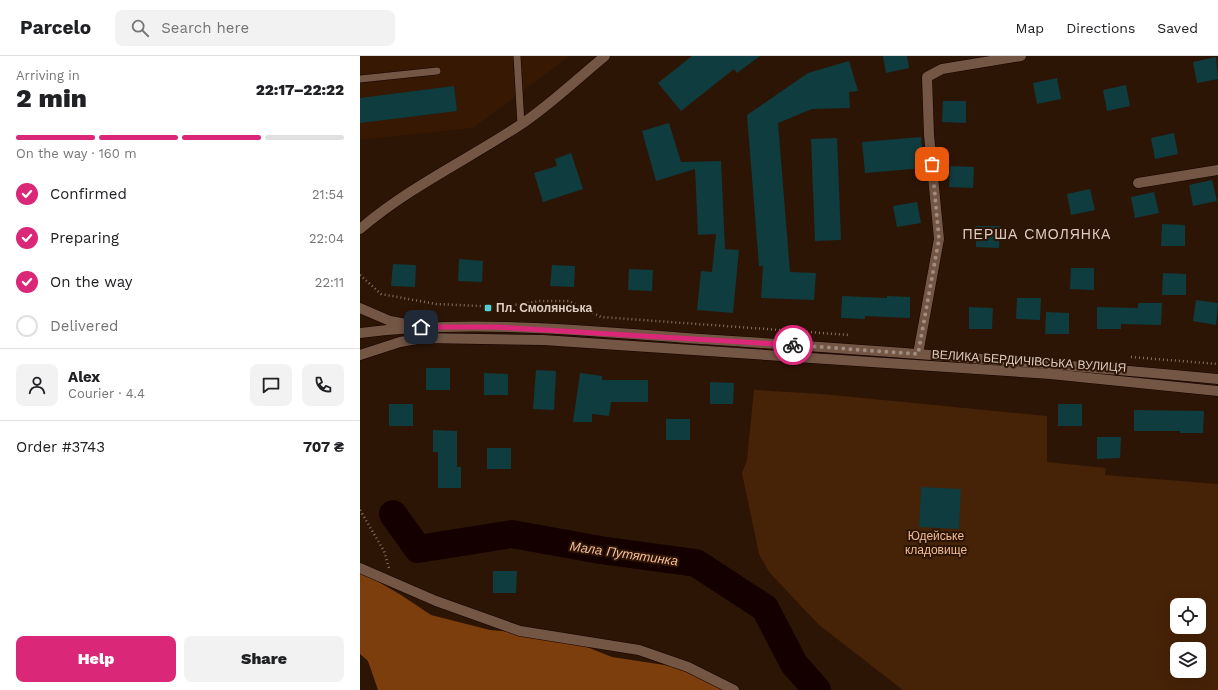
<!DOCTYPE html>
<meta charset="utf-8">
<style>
:root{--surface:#fff;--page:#f2f2f2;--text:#202124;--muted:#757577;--line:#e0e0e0;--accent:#db2777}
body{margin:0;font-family:"Work Sans",sans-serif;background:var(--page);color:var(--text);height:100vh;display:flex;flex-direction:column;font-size:15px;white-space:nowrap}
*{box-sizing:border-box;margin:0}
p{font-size:13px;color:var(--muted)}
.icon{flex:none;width:22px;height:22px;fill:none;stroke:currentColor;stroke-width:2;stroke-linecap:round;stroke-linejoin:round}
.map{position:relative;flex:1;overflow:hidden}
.details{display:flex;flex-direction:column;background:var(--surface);width:360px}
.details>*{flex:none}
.controls{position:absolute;left:810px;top:542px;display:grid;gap:8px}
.controls a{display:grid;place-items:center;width:36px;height:36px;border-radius:8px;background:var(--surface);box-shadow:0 4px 16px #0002;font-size:20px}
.pin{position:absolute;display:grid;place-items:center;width:34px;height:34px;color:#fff;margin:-17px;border-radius:8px;box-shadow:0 2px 6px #0006}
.courier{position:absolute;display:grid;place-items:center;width:40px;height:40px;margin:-20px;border:3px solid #db2777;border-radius:50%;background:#fff;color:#222;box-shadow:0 1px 5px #0007}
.headline em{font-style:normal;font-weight:800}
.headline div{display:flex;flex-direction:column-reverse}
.headline{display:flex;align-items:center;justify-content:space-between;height:68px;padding:0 16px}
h1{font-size:26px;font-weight:800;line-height:30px}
.bar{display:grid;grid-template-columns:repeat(4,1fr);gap:6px 4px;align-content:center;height:48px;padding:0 16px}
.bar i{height:5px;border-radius:3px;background:var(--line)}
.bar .active{background:var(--accent)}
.bar p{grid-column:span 4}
.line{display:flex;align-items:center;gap:10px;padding:0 16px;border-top:1px solid var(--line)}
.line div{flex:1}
.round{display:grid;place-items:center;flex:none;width:42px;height:42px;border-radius:8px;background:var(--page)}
ol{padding:0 16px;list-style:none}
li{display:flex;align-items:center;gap:12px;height:44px}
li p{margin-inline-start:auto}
li .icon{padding:4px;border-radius:50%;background:var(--accent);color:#fff;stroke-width:4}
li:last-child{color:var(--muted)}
li i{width:22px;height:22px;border:2px solid var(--line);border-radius:50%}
.primary-button{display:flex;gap:8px;margin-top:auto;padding:8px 16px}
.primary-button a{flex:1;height:46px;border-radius:8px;background:var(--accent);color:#fff;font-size:16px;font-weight:800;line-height:46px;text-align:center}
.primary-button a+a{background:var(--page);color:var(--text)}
header{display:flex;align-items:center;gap:24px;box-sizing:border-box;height:56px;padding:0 20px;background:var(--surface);border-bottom:1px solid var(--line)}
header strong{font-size:19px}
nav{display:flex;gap:22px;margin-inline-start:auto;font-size:14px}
.search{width:280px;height:36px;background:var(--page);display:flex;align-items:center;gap:10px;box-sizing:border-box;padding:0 14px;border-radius:8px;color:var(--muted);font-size:15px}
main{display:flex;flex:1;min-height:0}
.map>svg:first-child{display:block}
.built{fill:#361803}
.green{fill:#462207;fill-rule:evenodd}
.forest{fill:#7b3e0c}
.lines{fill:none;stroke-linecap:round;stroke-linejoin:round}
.river{stroke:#150000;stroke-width:28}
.building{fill:#0f3c3f}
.service-casing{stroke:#140200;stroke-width:8}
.minor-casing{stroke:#140200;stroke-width:11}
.secondary-casing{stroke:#140200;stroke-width:11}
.path{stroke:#877265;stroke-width:2.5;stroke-dasharray:1 3;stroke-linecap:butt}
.service{stroke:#735644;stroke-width:7}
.minor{stroke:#735644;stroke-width:10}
.secondary{stroke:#735644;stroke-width:10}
.done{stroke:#a18d80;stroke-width:4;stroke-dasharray:0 7.2}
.route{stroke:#db2777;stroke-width:5}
.poi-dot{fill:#51ccd3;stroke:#2d1505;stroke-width:1.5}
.labels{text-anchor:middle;stroke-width:4;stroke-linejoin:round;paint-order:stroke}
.poi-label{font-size:12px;font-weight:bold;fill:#dfcdc3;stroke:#2d1505;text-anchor:start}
.street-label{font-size:12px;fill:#dfcdc3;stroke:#2d1505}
.park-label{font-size:12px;fill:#f2bb98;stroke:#2d1505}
.water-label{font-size:13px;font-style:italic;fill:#f5bd9a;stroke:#2d1505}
.quarter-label{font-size:14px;letter-spacing:1px;fill:#dfcdc3;stroke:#2d1505}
</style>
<header>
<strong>Parcelo</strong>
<div class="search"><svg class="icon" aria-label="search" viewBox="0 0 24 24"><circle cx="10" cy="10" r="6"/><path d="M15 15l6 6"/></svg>Search here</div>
<nav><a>Map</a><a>Directions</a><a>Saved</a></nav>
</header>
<main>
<section class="details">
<div class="headline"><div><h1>2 min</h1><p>Arriving in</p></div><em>22:17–22:22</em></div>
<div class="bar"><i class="active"></i><i class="active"></i><i class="active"></i><i></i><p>On the way · 160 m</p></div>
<ol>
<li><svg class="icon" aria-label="check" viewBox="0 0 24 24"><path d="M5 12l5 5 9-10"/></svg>Confirmed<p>21:54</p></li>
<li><svg class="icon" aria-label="check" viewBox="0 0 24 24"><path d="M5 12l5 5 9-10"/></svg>Preparing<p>22:04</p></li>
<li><svg class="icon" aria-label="check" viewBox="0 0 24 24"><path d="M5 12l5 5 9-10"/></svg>On the way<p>22:11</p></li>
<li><i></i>Delivered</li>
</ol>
<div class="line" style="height:72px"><a class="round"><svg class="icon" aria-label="person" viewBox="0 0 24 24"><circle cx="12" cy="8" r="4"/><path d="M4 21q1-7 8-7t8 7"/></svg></a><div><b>Alex</b><p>Courier · 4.4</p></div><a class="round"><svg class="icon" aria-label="chat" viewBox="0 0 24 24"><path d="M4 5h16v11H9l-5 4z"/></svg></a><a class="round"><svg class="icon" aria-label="phone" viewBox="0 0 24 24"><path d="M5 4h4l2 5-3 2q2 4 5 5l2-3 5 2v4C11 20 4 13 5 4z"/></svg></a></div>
<div class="line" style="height:52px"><div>Order #3743</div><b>707 ₴</b></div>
<div class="primary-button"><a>Help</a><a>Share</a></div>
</section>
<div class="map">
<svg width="858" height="634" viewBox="0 0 858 634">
<rect width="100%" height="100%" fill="#2d1505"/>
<polygon class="built" points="0,0 210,0 113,72 0,84"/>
<path class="green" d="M394,334L462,338L687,360V406L746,412L745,419L858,428V634H543L459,569L409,516L399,498L382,417L387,404ZM817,549H839V571H817ZM817,593H839V615H817Z"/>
<polygon class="forest" points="0,515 41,539 71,559 130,574 199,580 252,601 324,612 372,634 18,634 8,605 0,598"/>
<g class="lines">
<polyline class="river" points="33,458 58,493 152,478 240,494 336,507 405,552 434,608 457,634"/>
</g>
<g class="building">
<polygon points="332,0 400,0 377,17 374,13 321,55 298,27"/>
<polygon points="523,0 547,0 549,12 526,17"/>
<polygon points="856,1 858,23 837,27 833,6"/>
<polygon points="489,5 498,35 489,36 490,52 452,53 418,67 430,216 456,217 454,244 401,242 403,210 399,210 387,59 448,17"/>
<polygon points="697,22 701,43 677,48 673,27"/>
<polygon points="766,29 770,50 747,55 743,34"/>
<polygon points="94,30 97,55 0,67 0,42"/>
<polygon points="583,45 606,45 606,67 582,66"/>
<polygon points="309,67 321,106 361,105 365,193 379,194 373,257 337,254 341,215 352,216 356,178 338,179 335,113 296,125 282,75"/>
<polygon points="814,77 818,98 795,103 791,82"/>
<polygon points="561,81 564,112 505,117 502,86"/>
<polygon points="477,82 481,184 455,185 451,83"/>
<polygon points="211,97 223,133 183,146 174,117 197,110 195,103"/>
<polygon points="590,110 614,111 613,132 589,131"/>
<polygon points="852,124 857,145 833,150 829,129"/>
<polygon points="730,133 735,154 711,159 707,138"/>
<polygon points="794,136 799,157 775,162 771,141"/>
<polygon points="557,146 561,167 537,171 533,150"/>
<polygon points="802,168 825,169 825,190 801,190"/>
<polygon points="616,170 640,170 639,192 616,191"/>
<polygon points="99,203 123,205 122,226 98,225"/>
<polygon points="33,208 56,209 55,231 31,230"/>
<polygon points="192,209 215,210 214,231 190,230"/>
<polygon points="711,212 734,212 734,234 710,233"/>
<polygon points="269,213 293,214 292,235 268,234"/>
<polygon points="803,217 826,218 826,239 802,239"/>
<polygon points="482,240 527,242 527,240 550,241 550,262 505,260 505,263 481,262"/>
<polygon points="657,242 681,242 680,264 656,263"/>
<polygon points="836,244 858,247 856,269 833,265"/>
<polygon points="778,247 802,247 801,269 761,268 761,273 737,273 737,251 778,252"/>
<polygon points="609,251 633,252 632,273 609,273"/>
<polygon points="686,256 709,257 709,278 685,278"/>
<rect x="66" y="312" width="24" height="22"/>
<polygon points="176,314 196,315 194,354 173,353"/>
<polygon points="124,317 148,318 148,339 124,339"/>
<polygon points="220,317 242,320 242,324 288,324 288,346 251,346 249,360 232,358 232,366 213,366"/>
<polygon points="350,326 374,327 373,348 350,348"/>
<rect x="29" y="348" width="24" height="22"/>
<rect x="698" y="348" width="24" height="22"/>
<polygon points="774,354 844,355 843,377 820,377 820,375 774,375"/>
<rect x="306" y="363" width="24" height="21"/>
<polygon points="73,374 97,375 97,411 101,411 101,432 78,432 78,396 73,396"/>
<polygon points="737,381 761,381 760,402 737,403"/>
<rect x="127" y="392" width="24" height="21"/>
<polygon points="561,431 601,433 599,473 559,471"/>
<polygon points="133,515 157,515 156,537 133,537"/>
</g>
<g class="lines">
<defs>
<g id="service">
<polyline points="157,0 161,69"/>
<polyline points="0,23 77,15"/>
</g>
<g id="minor">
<polyline points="778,127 858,114"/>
<path d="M0,173C49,131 107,104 160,69C189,50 218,22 245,0"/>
<polyline points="0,252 30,265 57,270"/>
<polyline points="558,298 579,183 569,79 567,21 582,13 661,0"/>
<polyline points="0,512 76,545 160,575 279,594 328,611 374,634"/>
</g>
<g id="secondary">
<path d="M0,277C113,263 228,275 341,283C513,294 686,307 858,323"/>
<polyline points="0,299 40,286 63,282 183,284 690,318 858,335"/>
</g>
</defs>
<use href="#service" class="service-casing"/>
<use href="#minor" class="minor-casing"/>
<use href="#secondary" class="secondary-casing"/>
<g class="path">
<polyline points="0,219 21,238 76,248 140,251 180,245 209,245 241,261 489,279"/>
<polyline points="771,301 858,308"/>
<polyline points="0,454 24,495 29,512"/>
</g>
<use href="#service" class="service"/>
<use href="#minor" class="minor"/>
<use href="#secondary" class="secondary"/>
</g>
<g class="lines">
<polyline class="done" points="433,289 558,298 579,183 572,108"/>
<polyline class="route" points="61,271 136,271 433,289"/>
</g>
<rect class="poi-dot" x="124" y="248" width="8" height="8" rx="2"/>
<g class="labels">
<g class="poi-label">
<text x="136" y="256">Пл. Смолянська</text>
</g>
<g class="street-label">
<text transform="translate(669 305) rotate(4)" y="4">ВЕЛИКА БЕРДИЧІВСЬКА ВУЛИЦЯ</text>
</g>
<g class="park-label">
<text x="576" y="484">Юдейське<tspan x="576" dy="14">кладовище</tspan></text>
</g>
<g class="water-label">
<text transform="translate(264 497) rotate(8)" y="5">Мала Путятинка</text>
</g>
<g class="quarter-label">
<text x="677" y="183">ПЕРША СМОЛЯНКА</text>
</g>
</g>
</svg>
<div class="controls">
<a><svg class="icon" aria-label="locate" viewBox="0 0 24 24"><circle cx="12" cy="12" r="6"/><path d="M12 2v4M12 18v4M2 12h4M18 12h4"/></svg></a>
<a><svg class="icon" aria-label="layers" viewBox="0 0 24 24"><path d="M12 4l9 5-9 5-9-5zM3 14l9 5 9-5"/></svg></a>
</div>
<div class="pin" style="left:572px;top:108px;background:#ea580c"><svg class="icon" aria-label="bag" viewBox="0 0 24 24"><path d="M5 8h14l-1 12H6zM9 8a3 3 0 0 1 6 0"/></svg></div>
<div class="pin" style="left:61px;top:271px;background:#1f2937"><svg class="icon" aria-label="home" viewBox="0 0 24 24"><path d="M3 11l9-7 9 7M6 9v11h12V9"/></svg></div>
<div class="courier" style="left:433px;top:289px"><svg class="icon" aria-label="bike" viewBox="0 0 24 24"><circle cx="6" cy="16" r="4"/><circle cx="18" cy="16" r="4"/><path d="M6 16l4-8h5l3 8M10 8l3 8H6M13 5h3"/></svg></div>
</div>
</main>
